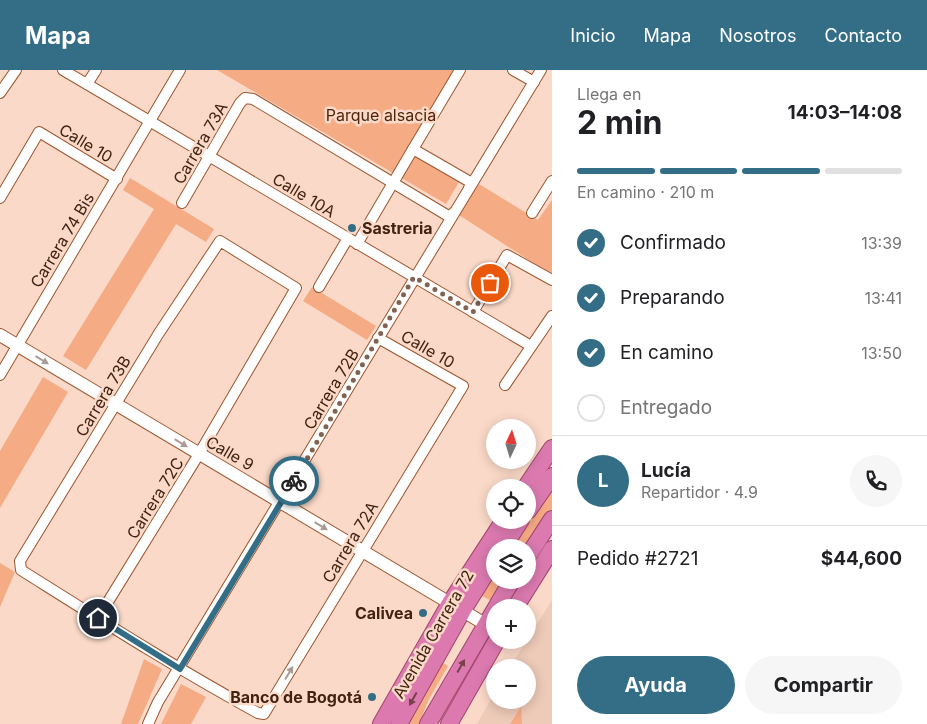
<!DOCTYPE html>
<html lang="es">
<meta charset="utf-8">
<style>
:root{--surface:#fff;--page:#f6f6f6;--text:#202124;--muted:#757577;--line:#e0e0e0;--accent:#346e86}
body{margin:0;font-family:Inter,sans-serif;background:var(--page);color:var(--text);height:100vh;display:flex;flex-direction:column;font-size:19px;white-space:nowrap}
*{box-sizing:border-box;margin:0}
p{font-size:16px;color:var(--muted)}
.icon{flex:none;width:28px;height:28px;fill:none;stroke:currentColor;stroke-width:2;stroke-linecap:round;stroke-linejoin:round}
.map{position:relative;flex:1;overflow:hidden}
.side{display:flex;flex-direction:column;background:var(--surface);width:375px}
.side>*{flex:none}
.needle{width:32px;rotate:4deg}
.fabs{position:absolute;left:486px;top:349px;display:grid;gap:10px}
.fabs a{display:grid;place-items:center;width:50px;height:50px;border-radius:50%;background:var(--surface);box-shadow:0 2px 12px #0003;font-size:25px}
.pin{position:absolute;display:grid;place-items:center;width:42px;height:42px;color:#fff;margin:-21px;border:2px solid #fff;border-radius:50%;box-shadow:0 1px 5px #0007}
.courier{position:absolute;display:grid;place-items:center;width:50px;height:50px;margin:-25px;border:4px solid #346e86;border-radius:50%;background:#fff;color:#222;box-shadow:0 1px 6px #0007}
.summary em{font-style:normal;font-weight:700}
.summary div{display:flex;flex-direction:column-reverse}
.summary{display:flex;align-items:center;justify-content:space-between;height:85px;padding:0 25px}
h1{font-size:32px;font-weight:700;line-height:38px}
.bar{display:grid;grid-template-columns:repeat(4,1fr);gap:8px 5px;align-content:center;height:60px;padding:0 25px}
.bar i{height:6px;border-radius:4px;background:var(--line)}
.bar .on{background:var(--accent)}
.bar p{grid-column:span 4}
.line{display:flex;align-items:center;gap:12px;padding:0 25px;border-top:1px solid var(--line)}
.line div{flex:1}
.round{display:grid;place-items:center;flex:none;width:52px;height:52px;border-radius:26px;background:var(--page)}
ol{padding:0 25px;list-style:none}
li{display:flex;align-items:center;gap:15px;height:55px}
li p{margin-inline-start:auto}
li .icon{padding:5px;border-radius:50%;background:var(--accent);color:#fff;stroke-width:4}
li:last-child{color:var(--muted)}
li i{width:28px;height:28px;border:2px solid var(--line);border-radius:50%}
.button{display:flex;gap:10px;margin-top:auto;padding:10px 25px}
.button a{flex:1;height:58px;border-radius:30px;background:var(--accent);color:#fff;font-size:20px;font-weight:700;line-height:58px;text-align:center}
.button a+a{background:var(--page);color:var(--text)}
header{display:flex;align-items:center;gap:30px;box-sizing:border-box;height:70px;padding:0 25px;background:var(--accent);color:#fff}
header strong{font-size:24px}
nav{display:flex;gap:28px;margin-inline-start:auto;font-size:18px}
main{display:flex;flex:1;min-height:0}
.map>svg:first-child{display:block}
.built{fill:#eecab8}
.green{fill:#f5ab84}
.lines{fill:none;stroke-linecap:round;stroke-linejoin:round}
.minor-casing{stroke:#9c562e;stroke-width:12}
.tertiary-casing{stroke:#9c562e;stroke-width:14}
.trunk-casing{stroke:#a1456c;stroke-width:18}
.minor{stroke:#fff;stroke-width:10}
.tertiary{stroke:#fff;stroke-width:12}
.trunk{stroke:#dc7ab0;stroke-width:16}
.oneway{fill:#aa9c94}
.oneway2{fill:#774149}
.done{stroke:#826352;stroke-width:5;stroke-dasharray:0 9}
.route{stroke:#346e86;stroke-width:6}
.poi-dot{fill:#346e86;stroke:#fad9c8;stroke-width:2}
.labels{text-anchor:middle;stroke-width:5;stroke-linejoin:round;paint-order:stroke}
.park-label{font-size:16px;fill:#502409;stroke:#fad9c8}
.street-label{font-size:16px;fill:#412312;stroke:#fad9c8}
.poi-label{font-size:16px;font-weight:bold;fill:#412312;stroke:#fad9c8;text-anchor:end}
</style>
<header>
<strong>Mapa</strong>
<nav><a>Inicio</a><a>Mapa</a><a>Nosotros</a><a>Contacto</a></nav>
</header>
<main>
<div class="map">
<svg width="552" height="654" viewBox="0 0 552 654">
<rect width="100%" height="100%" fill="#fad9c8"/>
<polygon class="built" points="552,530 552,654 477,654 495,622 495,630 528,630 528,598 510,597"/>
<g class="green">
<polygon points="217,0 460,0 413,78 462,107 446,134"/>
<polygon points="130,108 214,159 206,172 176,154 86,300 63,286 154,139 123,120"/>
<polygon points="479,114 538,150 552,130 552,205 459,145"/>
<polygon points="312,217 376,256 367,270 303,231"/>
<polygon points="43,307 68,322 0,438 0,381"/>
<polygon points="552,414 552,439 526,477 509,478"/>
<polygon points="0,493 15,502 0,537"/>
<polygon points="495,499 495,510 505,510 492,531 478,524"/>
<polygon points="144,589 162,599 138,654 121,654"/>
<polygon points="440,591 448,596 428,631 419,654 404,654"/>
<polygon points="181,614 206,627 191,654 161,654"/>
<polygon points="521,637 522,654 510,654"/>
</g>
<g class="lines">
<defs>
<g id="minor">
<polyline points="63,0 531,276"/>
<polyline points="513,0 534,12"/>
<polyline points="87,14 96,0"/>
<polyline points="0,23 16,0"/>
<polyline points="413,79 460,0"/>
<polyline points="0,128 39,62 117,109"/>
<polyline points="182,133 240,33 245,28 253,29 450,147 453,143"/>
<polyline points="532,143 552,111"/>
<polyline points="357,174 413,79 472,113 469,118"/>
<polyline points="319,217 348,168"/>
<polyline points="473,242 507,185 552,210"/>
<polyline points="0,305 180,0"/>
<polyline points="505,315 552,246"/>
<path d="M98,548L199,384L296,218L220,171L159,263L20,491L21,500C99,549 177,599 258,643L264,644L463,316L378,268"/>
<polyline points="148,654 158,632 541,0"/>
</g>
<polyline id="tertiary" points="0,265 495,560"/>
<g id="trunk">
<polyline points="525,418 552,378"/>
<polyline points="528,441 552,406"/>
<polyline points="503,478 521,450"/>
<polyline points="528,486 552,449"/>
<polyline points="515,538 552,479"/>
<polyline points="381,654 450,533 504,450"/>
<polyline points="399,654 463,540 495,489"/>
<polyline points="428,654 512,510"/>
<polyline points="449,654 497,570"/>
</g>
</defs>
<use href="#minor" class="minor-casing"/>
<use href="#tertiary" class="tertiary-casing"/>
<use href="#trunk" class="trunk-casing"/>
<use href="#minor" class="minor"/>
<use href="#tertiary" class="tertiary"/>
<use href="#trunk" class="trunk"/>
</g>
<defs><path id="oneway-solid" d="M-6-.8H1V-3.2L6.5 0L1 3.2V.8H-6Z" transform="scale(1.25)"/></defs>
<g class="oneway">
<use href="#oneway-solid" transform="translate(42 290) rotate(31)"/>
<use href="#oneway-solid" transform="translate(181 373) rotate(31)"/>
<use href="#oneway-solid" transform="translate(321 456) rotate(31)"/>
<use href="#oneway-solid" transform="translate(289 603) rotate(-59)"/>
</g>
<g class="oneway2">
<use href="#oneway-solid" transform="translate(461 596) rotate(-61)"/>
<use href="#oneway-solid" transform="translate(413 629) rotate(119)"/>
</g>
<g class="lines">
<polyline class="done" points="294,411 414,207 473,242 490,213"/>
<polyline class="route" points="98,548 180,599 294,411"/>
</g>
<g class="poi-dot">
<circle cx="352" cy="158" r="5"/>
<circle cx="423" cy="543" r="5"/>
<circle cx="372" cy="627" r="5"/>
</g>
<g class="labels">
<g class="park-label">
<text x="381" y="51">Parque alsacia</text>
</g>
<g class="street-label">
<text transform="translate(86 73) rotate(31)" y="6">Calle 10</text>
<text transform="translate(200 73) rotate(-60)" y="6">Carrera 73A</text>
<text transform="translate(304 125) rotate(31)" y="6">Calle 10A</text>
<text transform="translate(62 170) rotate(-59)" y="6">Carrera 74 Bis</text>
<text transform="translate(428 279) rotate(30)" y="6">Calle 10</text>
<text transform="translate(331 319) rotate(-59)" y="6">Carrera 72B</text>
<text transform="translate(103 326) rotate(-59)" y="6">Carrera 73B</text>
<text transform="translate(230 383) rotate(30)" y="6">Calle 9</text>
<text transform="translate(155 428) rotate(-58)" y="6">Carrera 72C</text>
<text transform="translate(350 472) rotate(-59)" y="6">Carrera 72A</text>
<text transform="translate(433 564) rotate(-60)" y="6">Avenida Carrera 72</text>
</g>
<g class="poi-label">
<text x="362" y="164" text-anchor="start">Sastreria</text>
<text x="413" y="549">Calivea</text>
<text x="362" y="633">Banco de Bogotá</text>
</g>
</g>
</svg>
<div class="fabs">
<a><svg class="needle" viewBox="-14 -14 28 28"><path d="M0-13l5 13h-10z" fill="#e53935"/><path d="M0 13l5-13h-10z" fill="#757577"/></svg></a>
<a><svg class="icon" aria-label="locate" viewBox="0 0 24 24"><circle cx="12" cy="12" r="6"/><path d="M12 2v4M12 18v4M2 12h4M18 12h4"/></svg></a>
<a><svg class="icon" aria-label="layers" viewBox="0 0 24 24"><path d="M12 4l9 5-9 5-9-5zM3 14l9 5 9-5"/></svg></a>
<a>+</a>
<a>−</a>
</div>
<div class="pin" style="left:490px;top:213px;background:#ea580c"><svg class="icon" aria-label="bag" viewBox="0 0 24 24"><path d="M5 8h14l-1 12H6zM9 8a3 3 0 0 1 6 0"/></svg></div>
<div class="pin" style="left:98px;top:548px;background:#1f2937"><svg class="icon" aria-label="home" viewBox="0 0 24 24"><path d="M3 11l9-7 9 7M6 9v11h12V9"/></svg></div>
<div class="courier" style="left:294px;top:411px"><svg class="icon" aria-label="bike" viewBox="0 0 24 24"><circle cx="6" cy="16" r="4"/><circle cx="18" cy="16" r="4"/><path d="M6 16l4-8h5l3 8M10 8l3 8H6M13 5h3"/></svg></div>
</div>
<section class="side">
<div class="summary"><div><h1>2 min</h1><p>Llega en</p></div><em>14:03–14:08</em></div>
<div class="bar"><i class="on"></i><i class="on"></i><i class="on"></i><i></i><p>En camino · 210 m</p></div>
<ol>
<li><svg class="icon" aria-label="check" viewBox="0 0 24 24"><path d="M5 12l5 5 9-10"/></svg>Confirmado<p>13:39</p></li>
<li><svg class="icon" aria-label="check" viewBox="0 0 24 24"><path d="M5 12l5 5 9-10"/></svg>Preparando<p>13:41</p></li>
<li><svg class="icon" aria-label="check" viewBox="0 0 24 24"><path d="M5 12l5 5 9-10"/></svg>En camino<p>13:50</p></li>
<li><i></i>Entregado</li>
</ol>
<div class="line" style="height:90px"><b class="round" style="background:var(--accent);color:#fff">L</b><div><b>Lucía</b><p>Repartidor · 4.9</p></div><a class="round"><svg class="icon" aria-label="phone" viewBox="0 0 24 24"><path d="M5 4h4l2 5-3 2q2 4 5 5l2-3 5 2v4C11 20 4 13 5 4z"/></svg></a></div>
<div class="line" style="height:65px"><div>Pedido #2721</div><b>$44,600</b></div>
<div class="button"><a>Ayuda</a><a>Compartir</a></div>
</section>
</main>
